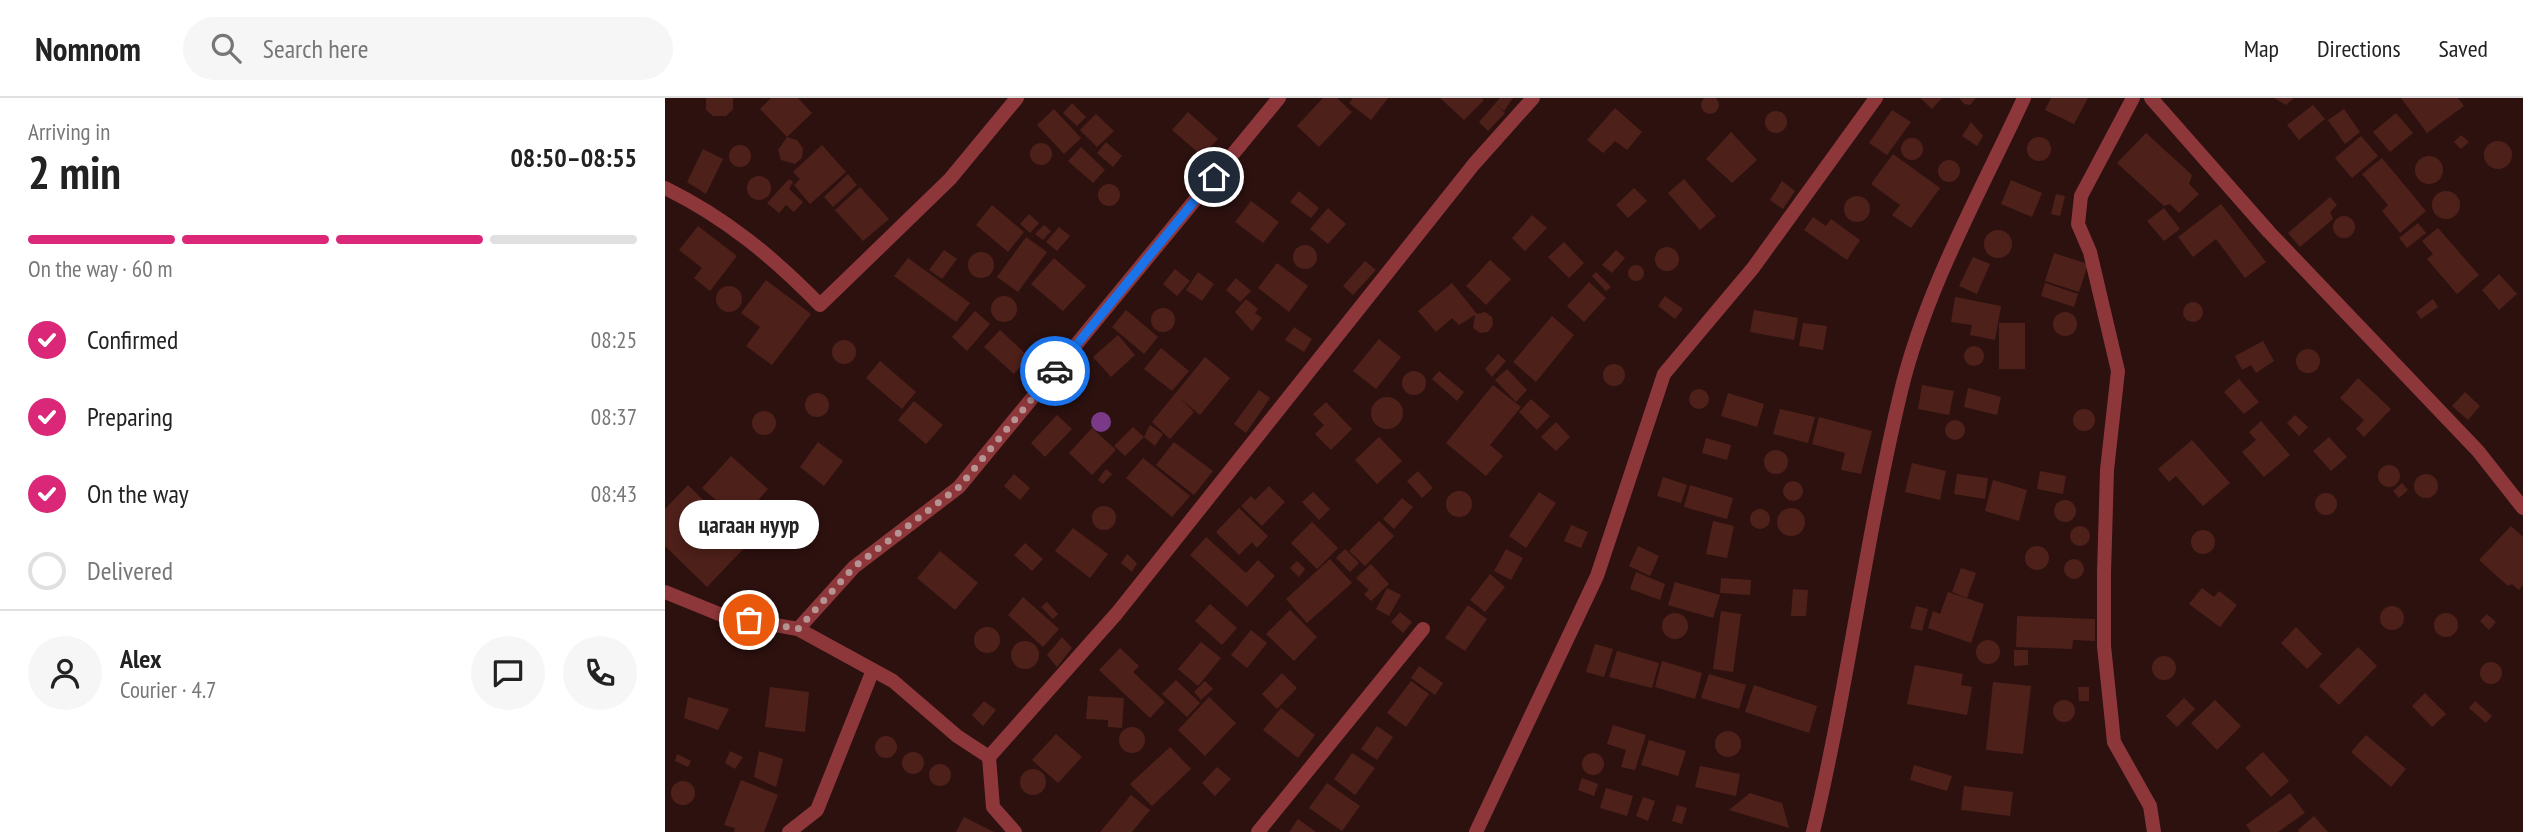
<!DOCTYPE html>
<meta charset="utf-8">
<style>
:root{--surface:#fff;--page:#f6f6f6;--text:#222;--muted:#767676;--line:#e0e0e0;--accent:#db2777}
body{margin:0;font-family:"PT Sans Narrow",sans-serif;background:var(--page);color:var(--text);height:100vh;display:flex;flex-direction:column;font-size:26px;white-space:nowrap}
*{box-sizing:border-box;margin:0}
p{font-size:23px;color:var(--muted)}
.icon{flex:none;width:38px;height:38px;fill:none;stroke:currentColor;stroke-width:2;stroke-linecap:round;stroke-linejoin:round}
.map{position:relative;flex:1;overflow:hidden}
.details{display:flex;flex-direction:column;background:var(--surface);width:665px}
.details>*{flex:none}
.pin{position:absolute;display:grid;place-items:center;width:60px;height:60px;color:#fff;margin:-30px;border:4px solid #fff;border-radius:50%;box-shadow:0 2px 7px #0007}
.courier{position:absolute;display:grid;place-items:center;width:70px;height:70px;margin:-35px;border:5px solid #1a73e8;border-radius:50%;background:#fff;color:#222;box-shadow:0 2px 9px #0007}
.bubble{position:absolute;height:49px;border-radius:24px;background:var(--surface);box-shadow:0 4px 10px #0003;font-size:23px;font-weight:600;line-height:49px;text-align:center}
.overview em{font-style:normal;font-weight:600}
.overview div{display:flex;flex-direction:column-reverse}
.overview{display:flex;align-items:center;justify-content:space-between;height:119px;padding:0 28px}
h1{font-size:46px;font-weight:600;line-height:52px}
.bar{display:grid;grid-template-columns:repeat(4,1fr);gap:10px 7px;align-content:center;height:84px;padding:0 28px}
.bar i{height:9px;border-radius:5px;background:var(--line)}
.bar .on{background:var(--accent)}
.bar p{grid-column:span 4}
.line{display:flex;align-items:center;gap:18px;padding:0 28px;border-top:2px solid var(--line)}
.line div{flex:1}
.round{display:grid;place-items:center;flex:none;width:74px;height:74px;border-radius:37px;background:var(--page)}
ol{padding:0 28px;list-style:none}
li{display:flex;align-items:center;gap:21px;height:77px}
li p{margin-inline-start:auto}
li .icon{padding:7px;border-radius:50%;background:var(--accent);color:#fff;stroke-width:4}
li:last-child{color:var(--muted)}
li i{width:38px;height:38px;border:4px solid var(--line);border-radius:50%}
header{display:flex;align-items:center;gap:42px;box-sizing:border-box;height:98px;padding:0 35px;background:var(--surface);border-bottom:2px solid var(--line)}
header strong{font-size:33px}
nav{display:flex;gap:38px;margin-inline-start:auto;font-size:24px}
.search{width:490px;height:63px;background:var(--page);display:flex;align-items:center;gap:18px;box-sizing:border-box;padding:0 24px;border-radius:38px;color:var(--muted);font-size:26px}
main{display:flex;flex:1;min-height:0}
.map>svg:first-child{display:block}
.building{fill:#4e201a}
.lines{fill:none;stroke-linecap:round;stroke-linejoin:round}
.minor{stroke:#8e373b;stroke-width:14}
.tree{fill:#7a3a87}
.done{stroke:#b59493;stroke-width:7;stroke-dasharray:0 12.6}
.route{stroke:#1a73e8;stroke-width:9}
</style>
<header>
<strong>Nomnom</strong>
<div class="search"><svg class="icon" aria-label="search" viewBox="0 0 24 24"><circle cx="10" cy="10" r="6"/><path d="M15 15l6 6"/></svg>Search here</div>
<nav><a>Map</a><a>Directions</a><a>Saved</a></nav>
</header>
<main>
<section class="details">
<div class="overview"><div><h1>2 min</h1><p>Arriving in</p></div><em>08:50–08:55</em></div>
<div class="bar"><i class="on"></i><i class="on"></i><i class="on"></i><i></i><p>On the way · 60 m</p></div>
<ol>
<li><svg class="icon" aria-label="check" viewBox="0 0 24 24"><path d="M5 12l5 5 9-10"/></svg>Confirmed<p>08:25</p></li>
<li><svg class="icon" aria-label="check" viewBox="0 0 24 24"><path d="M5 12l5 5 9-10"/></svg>Preparing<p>08:37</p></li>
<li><svg class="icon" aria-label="check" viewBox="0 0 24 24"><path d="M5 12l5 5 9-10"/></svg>On the way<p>08:43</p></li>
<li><i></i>Delivered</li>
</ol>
<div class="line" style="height:126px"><a class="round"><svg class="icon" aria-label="person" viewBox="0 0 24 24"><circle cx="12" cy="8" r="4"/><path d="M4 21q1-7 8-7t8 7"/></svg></a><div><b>Alex</b><p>Courier · 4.7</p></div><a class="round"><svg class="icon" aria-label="chat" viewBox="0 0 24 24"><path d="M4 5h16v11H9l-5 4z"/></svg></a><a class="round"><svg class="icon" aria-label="phone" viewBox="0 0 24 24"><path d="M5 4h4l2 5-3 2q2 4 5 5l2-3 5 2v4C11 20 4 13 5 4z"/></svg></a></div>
</section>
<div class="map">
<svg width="1858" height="734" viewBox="0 0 1858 734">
<rect width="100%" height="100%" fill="#2c110f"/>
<g class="building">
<circle cx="1045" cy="7" r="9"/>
<polygon points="41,0 68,0 68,11 61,18 48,18 41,12"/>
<polygon points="106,0 133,0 147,15 122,39 132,42 138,50 137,60 130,66 116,62 113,52 122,39 95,11"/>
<polygon points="658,0 672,0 687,14 654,49 632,28"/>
<polygon points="688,0 723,0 706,22 684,5"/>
<polygon points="775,0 816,0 819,2 799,22"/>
<polygon points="835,0 848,0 839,13 830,6 840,15 823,33 814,24"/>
<polygon points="1255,0 1277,0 1267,11"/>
<polygon points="1294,0 1311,0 1305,7 1299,6"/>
<polygon points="1386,0 1423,0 1409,26 1380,12"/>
<polygon points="1609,0 1629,0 1621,7"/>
<polygon points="1736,0 1793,0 1799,8 1762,35"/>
<polygon points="407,5 421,19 412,28 398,15"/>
<polygon points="1648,7 1660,21 1634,42 1622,27"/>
<polygon points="950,10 977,34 962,52 950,43 938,55 922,42"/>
<polygon points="389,11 416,40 399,56 372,27"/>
<polygon points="1679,11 1695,34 1680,46 1663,22"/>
<polygon points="1227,12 1246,24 1222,57 1204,45"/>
<circle cx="1111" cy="24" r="11"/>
<polygon points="523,14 553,41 537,58 507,32"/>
<polygon points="1731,15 1748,35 1725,54 1708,34"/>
<polygon points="431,16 449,33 432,49 415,32"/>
<polygon points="1306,24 1318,38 1312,48 1297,38"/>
<polygon points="1066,34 1092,62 1067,85 1041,61"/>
<polygon points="1481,35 1527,77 1524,86 1534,96 1514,115 1505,106 1499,108 1452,65"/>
<polygon points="1796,37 1804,44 1796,51 1789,44"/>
<polygon points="1696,38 1713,58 1687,80 1670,60"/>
<circle cx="1374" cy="51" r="12"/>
<circle cx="1247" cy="51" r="11"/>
<circle cx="1833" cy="57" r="14"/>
<polygon points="441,44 457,58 448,69 432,55"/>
<circle cx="376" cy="56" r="11"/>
<polygon points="157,47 181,74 145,106 129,87 135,81 128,74"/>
<circle cx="75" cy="58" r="11"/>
<polygon points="416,49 440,72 428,85 403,63"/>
<polygon points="38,51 58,61 41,96 22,84"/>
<polygon points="1228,56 1275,90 1246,130 1227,117 1235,107 1206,86"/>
<circle cx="1764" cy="72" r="14"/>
<polygon points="1717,60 1761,113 1735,135 1717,113 1723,107 1697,76"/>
<circle cx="1284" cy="73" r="11"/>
<polygon points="183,76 192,87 168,109 159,99"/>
<circle cx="94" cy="90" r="12"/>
<polygon points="124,81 128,84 124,91 138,104 129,114 121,107 114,115 102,105"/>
<polygon points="1019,81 1051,118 1035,132 1003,95"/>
<polygon points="1346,82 1377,95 1367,119 1336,106"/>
<polygon points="1117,83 1130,93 1118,111 1105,102"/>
<circle cx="444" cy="97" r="11"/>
<polygon points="195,89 224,121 198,143 170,112"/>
<polygon points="969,90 982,103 963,120 951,107"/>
<polygon points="634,93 654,110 646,120 625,104"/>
<circle cx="1781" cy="107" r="14"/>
<polygon points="1391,96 1400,98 1395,118 1386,116"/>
<circle cx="1192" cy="111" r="13"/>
<polygon points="1665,99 1672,107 1665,114 1668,121 1635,149 1623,135"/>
<polygon points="586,103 614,124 598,145 570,124"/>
<polygon points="1556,106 1601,164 1580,180 1551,141 1528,159 1513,139"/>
<polygon points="327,107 359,134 343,154 311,127"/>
<polygon points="663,110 681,126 663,146 645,131"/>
<polygon points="1499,110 1515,131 1499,143 1482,123"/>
<polygon points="364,116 374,125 365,135 355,126"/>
<polygon points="867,117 882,130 860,153 847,140"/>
<circle cx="1679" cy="129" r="11"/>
<polygon points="1148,119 1161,128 1166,121 1195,142 1182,162 1139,132"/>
<polygon points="1753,125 1761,135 1742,150 1734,140"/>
<polygon points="379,127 386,133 378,142 370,136"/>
<polygon points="33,128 72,158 45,193 29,180 37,170 14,152"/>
<polygon points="394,129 405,138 392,153 381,144"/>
<polygon points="1773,130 1814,177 1792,196 1762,161 1768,156 1757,143"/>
<circle cx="1333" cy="146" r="14"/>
<polygon points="361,139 382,154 353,194 332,179"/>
<polygon points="899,144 919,165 904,180 883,159"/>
<circle cx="640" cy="159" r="12"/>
<circle cx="1002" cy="161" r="12"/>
<polygon points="279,152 292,161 277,181 264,172"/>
<polygon points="951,152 960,160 947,175 937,167"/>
<circle cx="316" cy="167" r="13"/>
<polygon points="1389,155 1423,166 1414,194 1380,183"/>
<polygon points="1308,159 1325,166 1312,196 1294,188"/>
<polygon points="243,160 305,205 291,224 229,178"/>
<polygon points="389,160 421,188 398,213 366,186"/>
<polygon points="825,162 846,181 821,207 801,188"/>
<polygon points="700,163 711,172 688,197 678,188"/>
<polygon points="612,165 643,188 624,214 593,190"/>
<circle cx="971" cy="175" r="8"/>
<polygon points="510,171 525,183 512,198 498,186"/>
<polygon points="533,174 549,186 537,203 521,192"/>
<polygon points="931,174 946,189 941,193 927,178"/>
<polygon points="1834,176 1852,196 1834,212 1817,192"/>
<polygon points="571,180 586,193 575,204 561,192"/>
<polygon points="101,182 146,216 107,267 81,248 95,229 76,215"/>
<polygon points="924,184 941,200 919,224 902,208"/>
<polygon points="787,185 812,216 820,214 827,219 828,227 823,234 815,235 808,230 810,217 794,227 787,220 771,234 753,213"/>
<polygon points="1380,185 1413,196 1409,209 1376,198"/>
<circle cx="64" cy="201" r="13"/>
<polygon points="1000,198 1018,211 1010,221 993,208"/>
<circle cx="339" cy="211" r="13"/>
<polygon points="1290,199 1336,208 1330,242 1305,237 1307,227 1286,224"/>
<polygon points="581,201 593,211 590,215 597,220 587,233 570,214"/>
<polygon points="1768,201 1773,209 1756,221 1751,214"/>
<circle cx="1528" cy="214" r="10"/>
<circle cx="498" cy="222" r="12"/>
<polygon points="461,212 493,239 479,256 447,229"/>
<polygon points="1089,212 1133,220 1129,242 1085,234"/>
<polygon points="310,213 325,226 302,253 287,239"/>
<circle cx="1400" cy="226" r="12"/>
<polygon points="887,218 909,237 871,284 848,264"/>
<polygon points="1138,225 1162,228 1158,252 1134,248"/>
<rect x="1334" y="225" width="26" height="46"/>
<polygon points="629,229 647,241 639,254 620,242"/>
<polygon points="335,232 364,259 349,276 319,249"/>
<polygon points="453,237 470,257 446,279 428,259"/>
<polygon points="714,241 736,259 711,291 688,273"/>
<circle cx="179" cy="254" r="12"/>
<polygon points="1598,243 1609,263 1591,275 1586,267 1577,272 1570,258"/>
<circle cx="1309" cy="258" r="10"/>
<polygon points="496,250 524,273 507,293 479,271"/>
<circle cx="1643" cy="263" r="12"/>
<polygon points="833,256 841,263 827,279 820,271"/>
<polygon points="540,259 565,280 535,317 515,300 529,314 505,341 487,324"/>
<polygon points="215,263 251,294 237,311 201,280"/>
<circle cx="949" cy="277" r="11"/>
<polygon points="842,271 862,292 851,304 830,282"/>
<polygon points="774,273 799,294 792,303 767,281"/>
<circle cx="749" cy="285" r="12"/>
<polygon points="1693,280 1726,311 1699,339 1691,331 1699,322 1675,300"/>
<polygon points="1574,281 1594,304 1579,316 1559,294"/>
<polygon points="828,287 856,309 825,347 838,358 821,378 781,345"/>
<polygon points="1257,287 1289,293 1284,317 1253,311"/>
<polygon points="1303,290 1336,299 1332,317 1299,309"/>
<circle cx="1034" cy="301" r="10"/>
<polygon points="594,292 605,300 581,335 569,326"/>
<polygon points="1800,294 1815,308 1803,322 1787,308"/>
<polygon points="1063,295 1099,306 1092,329 1056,318"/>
<circle cx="152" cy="307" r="12"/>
<circle cx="722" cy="315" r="16"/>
<polygon points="866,301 885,318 872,332 854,314"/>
<polygon points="249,303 278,327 261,346 233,322"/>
<polygon points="661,304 687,331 666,352 650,336 659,327 648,316"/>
<circle cx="1419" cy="322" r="11"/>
<polygon points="1115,311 1150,319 1143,345 1108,336"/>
<circle cx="99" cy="325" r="12"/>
<polygon points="392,317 407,331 380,359 366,345"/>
<polygon points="1630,317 1643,329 1634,338 1622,325"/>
<polygon points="1154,319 1207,333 1196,376 1176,372 1180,355 1147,346"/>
<circle cx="1290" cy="332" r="10"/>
<polygon points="1596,323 1625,357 1599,379 1577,354 1591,342 1584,334"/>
<polygon points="891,324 905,339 891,353 876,339"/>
<polygon points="485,327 498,336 490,348 479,339"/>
<polygon points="468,329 479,339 460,358 449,348"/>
<polygon points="427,330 451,352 427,377 404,355"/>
<polygon points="714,339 737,363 712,386 690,362"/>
<polygon points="1664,339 1682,359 1666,373 1648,353"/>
<polygon points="1041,340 1066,347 1062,362 1037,355"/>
<polygon points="1527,342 1565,385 1538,408 1511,378 1504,384 1493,371"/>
<polygon points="153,344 178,363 159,388 135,369"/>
<polygon points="509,344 548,373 529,397 491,367"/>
<circle cx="1111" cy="364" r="12"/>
<polygon points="66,358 103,391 75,423 37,390"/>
<polygon points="478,360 525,398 507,419 461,380"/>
<polygon points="1247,365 1281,373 1275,402 1240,394"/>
<circle cx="1724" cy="378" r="11"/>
<polygon points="441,371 447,376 438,386 433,382"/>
<polygon points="753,373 768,390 757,400 742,383"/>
<polygon points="1375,373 1401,378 1398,396 1372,391"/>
<circle cx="1761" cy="388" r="12"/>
<polygon points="349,376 365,390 355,402 339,388"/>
<polygon points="1292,376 1323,380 1320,401 1289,396"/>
<polygon points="998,379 1022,387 1016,405 992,398"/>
<polygon points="1328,382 1362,392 1354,423 1320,413"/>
<circle cx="1128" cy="393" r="10"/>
<polygon points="1737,385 1743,392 1734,400 1728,393"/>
<polygon points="23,387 83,446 42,489 0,448 0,411"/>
<polygon points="1025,387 1068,400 1062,421 1019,409"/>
<polygon points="604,388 620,404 597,428 576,408 586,398 590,402"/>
<circle cx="794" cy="406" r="13"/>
<polygon points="648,394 665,411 654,422 637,404"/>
<polygon points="874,394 891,405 861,450 844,438"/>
<circle cx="1661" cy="406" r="11"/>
<polygon points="737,400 748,409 729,431 718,421"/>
<circle cx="1400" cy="413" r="11"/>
<circle cx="439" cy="420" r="12"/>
<polygon points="574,410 603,438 592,450 587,444 574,457 551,434"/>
<circle cx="1126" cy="424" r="14"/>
<circle cx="1095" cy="421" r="10"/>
<polygon points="714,423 729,438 700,468 684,453"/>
<polygon points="1048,423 1069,428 1062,460 1041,456"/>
<polygon points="647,424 673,450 652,471 626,445"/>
<polygon points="906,427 923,434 916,450 899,443"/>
<circle cx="1415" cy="438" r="10"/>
<polygon points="1846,428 1858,439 1858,487 1854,492 1847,486 1843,488 1814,462"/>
<polygon points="408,430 443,456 425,480 390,453"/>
<circle cx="1538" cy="444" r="12"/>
<polygon points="541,439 581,475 593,462 610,478 582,509 525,457"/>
<polygon points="360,445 378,461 367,473 349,457"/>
<polygon points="973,448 994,458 985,478 964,468"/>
<circle cx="1372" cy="460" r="12"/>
<polygon points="680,451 694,465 685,474 671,460"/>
<polygon points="841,451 858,460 846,482 829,473"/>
<polygon points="275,453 313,485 290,512 252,480"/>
<polygon points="462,456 472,465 467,474 456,465"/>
<circle cx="1409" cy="471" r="10"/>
<polygon points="665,461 687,485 642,525 621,501"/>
<polygon points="632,463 640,471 634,479 625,470"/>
<polygon points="706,466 724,486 706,503 699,496 704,492 691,480"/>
<polygon points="1296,470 1311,475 1302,500 1287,494"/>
<polygon points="971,474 1000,486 995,502 965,491"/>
<polygon points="825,476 840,489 820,514 805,502"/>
<polygon points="1056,480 1086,482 1085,497 1055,495"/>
<polygon points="1010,484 1055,497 1048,520 1003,507"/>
<polygon points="722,490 736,497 724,518 711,511"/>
<polygon points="1537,490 1549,499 1554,493 1572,507 1555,529 1524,506"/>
<polygon points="1128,491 1143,492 1141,518 1126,518"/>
<polygon points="1283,494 1319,506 1306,545 1263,530 1268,513 1275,516"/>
<polygon points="358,499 394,531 378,549 343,517"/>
<polygon points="382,504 393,516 388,521 376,509"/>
<polygon points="545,506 572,530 557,547 530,523"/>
<polygon points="803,507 822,521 800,553 780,540"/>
<circle cx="1727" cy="520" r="12"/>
<polygon points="1251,508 1263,511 1257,533 1245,530"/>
<polygon points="625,512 652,539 629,563 601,536"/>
<polygon points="1056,513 1076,516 1068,574 1048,571"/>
<polygon points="735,514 747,524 738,535 726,524"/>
<circle cx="1010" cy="528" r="13"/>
<circle cx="1781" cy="527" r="12"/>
<polygon points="1822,516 1831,524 1824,532 1815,523"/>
<polygon points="1352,518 1430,521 1430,543 1408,542 1407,551 1351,549"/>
<polygon points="1631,529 1657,556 1642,571 1616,545"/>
<circle cx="322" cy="542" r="13"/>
<polygon points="586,532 602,545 582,570 566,557"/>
<polygon points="397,539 407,550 392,569 382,557"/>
<circle cx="1323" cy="554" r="12"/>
<circle cx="360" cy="557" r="14"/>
<polygon points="536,544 556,560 533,588 513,571"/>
<polygon points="930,546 948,551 939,579 921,574"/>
<polygon points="1693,549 1712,568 1674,607 1654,588"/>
<polygon points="455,550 474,568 468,574 500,604 485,620 434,572"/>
<polygon points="1349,552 1363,552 1363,567 1349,568"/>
<polygon points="952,553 994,565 987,590 944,579"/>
<circle cx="1499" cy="570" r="12"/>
<polygon points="997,563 1037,575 1030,601 990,589"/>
<circle cx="1826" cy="575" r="11"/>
<polygon points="1250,567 1298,576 1296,587 1307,589 1302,617 1242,606"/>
<polygon points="754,568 778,585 770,597 746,580"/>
<polygon points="617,575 632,590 612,611 597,596"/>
<polygon points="1044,576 1081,587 1074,611 1036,600"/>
<polygon points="511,582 535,605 522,619 497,596"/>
<polygon points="540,583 548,591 536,602 529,594"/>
<polygon points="746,583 764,596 741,629 722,615"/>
<polygon points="1328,584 1366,588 1358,656 1321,652"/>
<polygon points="1089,587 1152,608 1144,635 1080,614"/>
<polygon points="105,589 144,594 140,634 100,629"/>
<polygon points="1413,589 1424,589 1424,603 1414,603"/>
<polygon points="1760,595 1781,616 1767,629 1747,608"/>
<polygon points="423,598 459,600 457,630 443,629 443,622 421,621"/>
<polygon points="23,599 64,611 53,632 19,620"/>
<polygon points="544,599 571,625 540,658 513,632"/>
<polygon points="1519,600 1530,611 1512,629 1501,618"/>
<circle cx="1399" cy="613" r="11"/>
<polygon points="1550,602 1576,628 1552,652 1526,625"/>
<polygon points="319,603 331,612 318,628 307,617"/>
<polygon points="1810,603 1827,618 1821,625 1804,610"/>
<polygon points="616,610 650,637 633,660 598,632"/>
<polygon points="948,627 981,637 970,672 956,669 961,652 942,646"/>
<polygon points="712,628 728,639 712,662 696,651"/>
<circle cx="467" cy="642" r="13"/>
<circle cx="1063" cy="646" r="13"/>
<polygon points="391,636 417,659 393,685 367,662"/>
<polygon points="1701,637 1741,671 1726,689 1686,654"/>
<circle cx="221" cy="649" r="11"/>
<polygon points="984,642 1021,653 1013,678 976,667"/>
<polygon points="505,649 526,671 487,708 465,686"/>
<polygon points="65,653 78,659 70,671 60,665"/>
<polygon points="94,653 118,661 111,689 89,679"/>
<circle cx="248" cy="665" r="11"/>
<polygon points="1598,654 1624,683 1606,699 1580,670"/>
<circle cx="928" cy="666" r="11"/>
<polygon points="687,655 710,670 690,697 669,681"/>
<polygon points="12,656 26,663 23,669 10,663"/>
<circle cx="275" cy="677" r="11"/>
<polygon points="1249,667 1287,678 1282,693 1245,682"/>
<polygon points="1035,668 1075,676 1071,698 1030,689"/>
<polygon points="552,669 566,681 550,698 537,685"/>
<circle cx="368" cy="684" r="13"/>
<polygon points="917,680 933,686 929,698 913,692"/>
<polygon points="76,682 113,697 99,734 69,734 70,730 59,727"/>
<circle cx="18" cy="695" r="12"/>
<polygon points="662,685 695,708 677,733 644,710"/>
<polygon points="1299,688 1348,694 1345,718 1296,712"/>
<polygon points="941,690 968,698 962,718 935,710"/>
<polygon points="1085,695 1117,705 1124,730 1064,712"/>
<polygon points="1625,695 1640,715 1613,734 1586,734 1581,727"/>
<polygon points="466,697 485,712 467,734 435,734"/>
<polygon points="978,699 990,703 983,723 971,718"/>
<polygon points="1012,707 1022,710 1017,726 1007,723"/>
<polygon points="1649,718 1663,734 1634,734 1633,732"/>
<polygon points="299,719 329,734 291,734"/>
<polygon points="633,721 651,734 624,734"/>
</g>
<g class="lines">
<g class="minor">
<polyline points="1468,0 1416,98 1413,126 1425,154 1453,273 1442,372 1439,475 1439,548 1449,644 1485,708 1489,734"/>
<polyline points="1486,0 1604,134 1813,353 1858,410"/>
<path d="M0,90C61,120 108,159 155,207L285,81L352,0"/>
<polyline points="0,494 59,518 133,531 189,469 294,389 614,0"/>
<polyline points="133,531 228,583 292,638 324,659 328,709 350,734"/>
<polyline points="324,659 452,515 809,66 868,0"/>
<polyline points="124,734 152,712 208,572"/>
<polyline points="593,734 758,531"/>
<polyline points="811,734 932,478 999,276 1088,170 1211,0"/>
<path d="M1148,734C1183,588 1201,438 1236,293C1261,190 1315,95 1359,0"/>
</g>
</g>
<circle class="tree" cx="436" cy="324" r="10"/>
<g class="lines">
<polyline class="done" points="84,522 133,531 189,469 294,389 390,273"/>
<polyline class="route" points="390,273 549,79"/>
</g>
</svg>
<div class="pin" style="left:84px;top:522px;background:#ea580c"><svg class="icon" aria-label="bag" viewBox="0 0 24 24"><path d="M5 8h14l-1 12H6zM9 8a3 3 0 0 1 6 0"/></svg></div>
<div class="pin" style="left:549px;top:79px;background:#1f2937"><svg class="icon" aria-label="home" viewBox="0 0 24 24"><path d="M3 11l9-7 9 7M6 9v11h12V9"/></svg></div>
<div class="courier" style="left:390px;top:273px"><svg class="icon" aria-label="car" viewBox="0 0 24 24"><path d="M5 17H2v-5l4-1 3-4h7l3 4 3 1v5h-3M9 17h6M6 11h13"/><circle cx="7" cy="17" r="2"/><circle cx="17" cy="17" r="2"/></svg></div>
<div class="bubble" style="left:14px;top:402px;width:140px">цагаан нуур</div>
</div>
</main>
